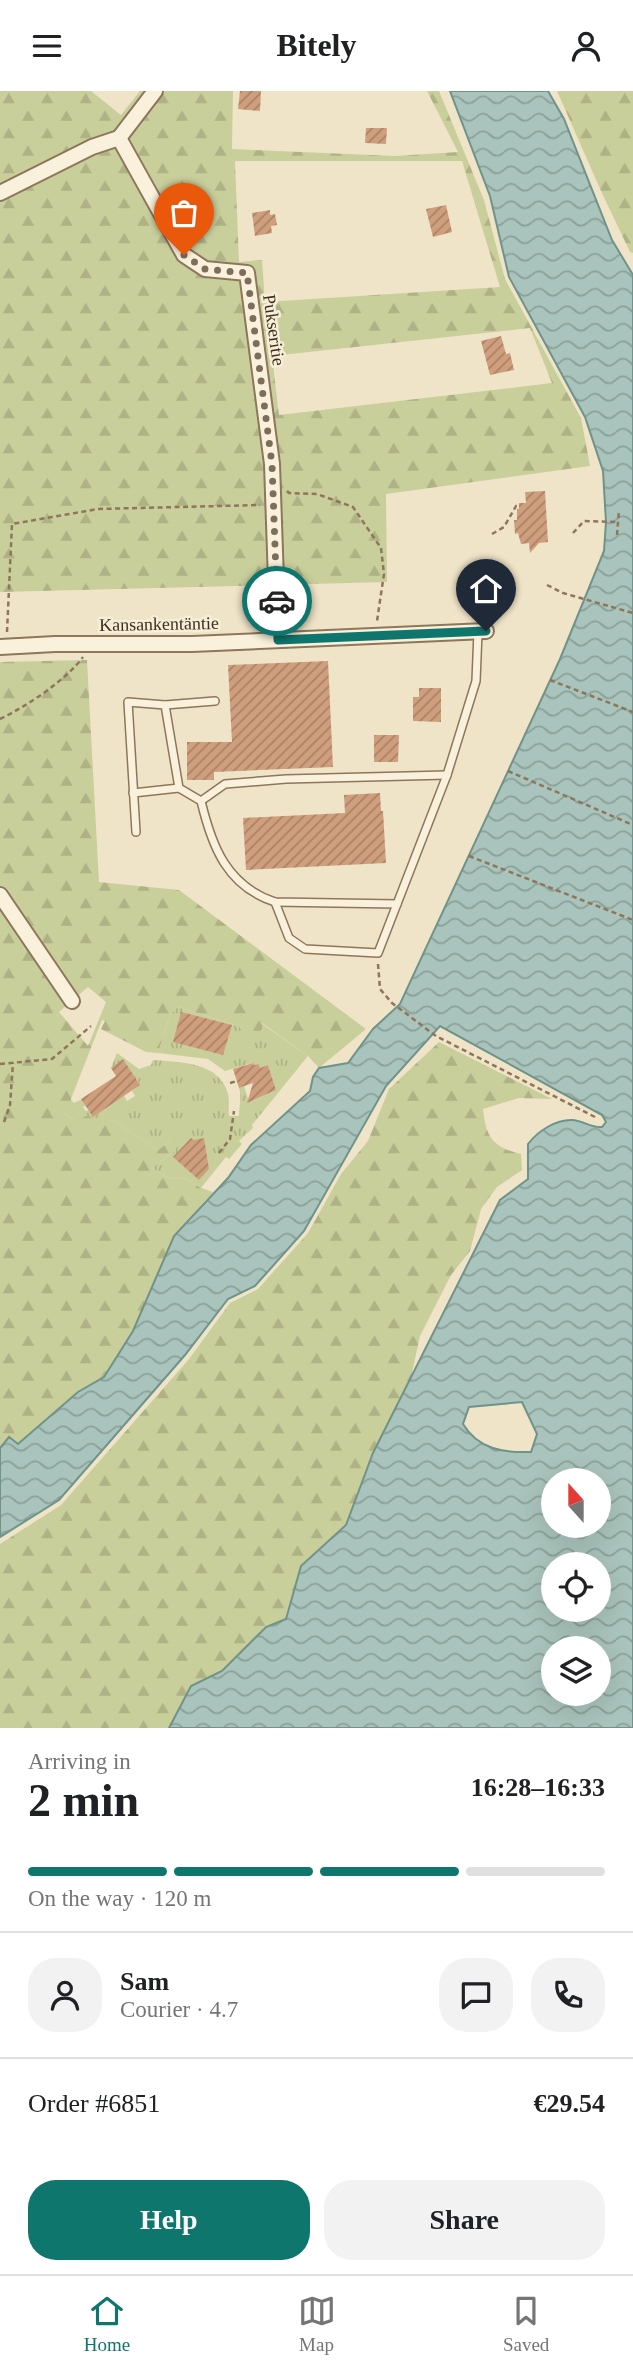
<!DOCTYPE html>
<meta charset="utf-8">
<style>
:root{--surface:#fff;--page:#f2f2f2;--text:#202124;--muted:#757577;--line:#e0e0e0;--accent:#0f766e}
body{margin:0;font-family:Georgia,serif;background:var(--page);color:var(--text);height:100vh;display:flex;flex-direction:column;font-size:26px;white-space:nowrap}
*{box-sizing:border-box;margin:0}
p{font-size:23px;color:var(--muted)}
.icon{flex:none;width:38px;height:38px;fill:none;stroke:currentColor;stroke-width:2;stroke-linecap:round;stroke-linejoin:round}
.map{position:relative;height:1637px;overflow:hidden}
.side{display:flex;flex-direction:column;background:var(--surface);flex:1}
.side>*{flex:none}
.needle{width:46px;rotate:339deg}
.fabs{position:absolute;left:541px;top:1377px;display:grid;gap:14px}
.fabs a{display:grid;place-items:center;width:70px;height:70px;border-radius:50%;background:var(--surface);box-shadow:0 7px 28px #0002;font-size:35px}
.pin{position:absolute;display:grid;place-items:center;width:60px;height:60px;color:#fff;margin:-72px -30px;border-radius:50% 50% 50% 0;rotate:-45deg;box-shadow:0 0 7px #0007}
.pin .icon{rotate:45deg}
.courier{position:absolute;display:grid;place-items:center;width:70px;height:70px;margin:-35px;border:5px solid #0f766e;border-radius:50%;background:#fff;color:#222;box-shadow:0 2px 9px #0007}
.overview em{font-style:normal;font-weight:600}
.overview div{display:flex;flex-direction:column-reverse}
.overview{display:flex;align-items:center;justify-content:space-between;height:119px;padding:0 28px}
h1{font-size:46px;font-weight:600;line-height:52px}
.bar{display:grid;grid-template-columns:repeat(4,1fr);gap:10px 7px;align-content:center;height:84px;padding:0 28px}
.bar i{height:9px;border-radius:5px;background:var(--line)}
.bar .current{background:var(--accent)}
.bar p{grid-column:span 4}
.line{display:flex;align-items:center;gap:18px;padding:0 28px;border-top:2px solid var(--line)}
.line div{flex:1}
.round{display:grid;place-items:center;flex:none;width:74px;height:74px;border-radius:28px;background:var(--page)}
.action{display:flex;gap:14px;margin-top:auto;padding:14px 28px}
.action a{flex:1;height:80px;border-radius:28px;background:var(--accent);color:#fff;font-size:28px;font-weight:600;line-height:80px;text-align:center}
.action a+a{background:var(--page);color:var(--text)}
header{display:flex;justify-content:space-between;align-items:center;height:91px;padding:0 28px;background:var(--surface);font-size:32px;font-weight:600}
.dock{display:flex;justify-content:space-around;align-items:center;height:98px;border-top:2px solid var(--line);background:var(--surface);font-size:19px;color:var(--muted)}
.dock a{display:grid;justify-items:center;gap:4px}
.dock .current{color:var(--accent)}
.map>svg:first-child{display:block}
.grass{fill:url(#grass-tufts)}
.forest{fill:url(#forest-firs);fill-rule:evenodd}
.water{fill:url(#water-waves);stroke:#6f938a;stroke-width:2;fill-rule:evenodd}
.building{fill:url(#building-hatch)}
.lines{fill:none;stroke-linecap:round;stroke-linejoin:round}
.service-casing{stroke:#8d765c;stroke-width:10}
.minor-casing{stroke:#8d765c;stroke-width:18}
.path{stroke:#8d765c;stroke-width:2.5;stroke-dasharray:5 3.5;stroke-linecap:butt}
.service{stroke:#faf1dc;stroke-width:7}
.minor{stroke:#faf1dc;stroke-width:14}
.done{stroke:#7c6e5b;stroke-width:7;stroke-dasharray:0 12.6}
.route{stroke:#0f766e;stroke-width:9}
.labels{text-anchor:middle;stroke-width:5;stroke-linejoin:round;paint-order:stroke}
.street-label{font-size:18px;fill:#3d2e20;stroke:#f7eed8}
</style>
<header><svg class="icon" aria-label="menu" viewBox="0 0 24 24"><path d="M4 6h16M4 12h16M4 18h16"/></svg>Bitely<svg class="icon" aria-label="person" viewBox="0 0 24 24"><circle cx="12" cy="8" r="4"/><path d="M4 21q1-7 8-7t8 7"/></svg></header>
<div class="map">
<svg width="633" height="1637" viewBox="0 0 633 1637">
<defs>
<pattern id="grass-tufts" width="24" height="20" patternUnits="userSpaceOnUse" patternTransform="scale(1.75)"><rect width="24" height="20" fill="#c9cf9b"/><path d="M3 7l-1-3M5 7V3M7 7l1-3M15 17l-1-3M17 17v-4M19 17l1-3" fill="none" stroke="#aeb285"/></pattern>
<pattern id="forest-firs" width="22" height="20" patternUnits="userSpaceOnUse" patternTransform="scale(1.75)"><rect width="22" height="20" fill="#c9cf9b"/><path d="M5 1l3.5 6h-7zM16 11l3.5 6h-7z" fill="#aeb285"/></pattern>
<pattern id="water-waves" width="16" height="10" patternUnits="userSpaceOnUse" patternTransform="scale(1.75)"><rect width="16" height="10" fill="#a9c4bc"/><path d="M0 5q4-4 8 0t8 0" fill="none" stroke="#8ba098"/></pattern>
<pattern id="building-hatch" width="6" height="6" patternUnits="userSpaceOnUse" patternTransform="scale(1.75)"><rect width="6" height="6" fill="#cf9f7d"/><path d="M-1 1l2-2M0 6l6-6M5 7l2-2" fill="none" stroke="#a98266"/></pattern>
</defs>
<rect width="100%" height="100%" fill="#f0e4c8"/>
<path class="grass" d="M178,916L238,935L261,932L308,965L252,1034L253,1037L239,1050L242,1053L229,1068L226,1066L201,1097L185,1087L170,1088L152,1077L176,1059L170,1050L158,1059L114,1030L92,1028L76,1030L65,1023L70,1008L74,1012L82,1008L86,1014L83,1016L86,1020L89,1019L94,1025L124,1005L127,1010L135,1005L132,1000L140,994L123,969L111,977L117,962L139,978L151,974L153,969C180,971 220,971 228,1003C230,1010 228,1019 229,1025H239C239,1015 242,1007 239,997L244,995L249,1011L276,999L268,974L260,977L259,973L254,974L252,972L225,980L208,968L158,962L170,923Z"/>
<g class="forest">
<path d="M0,0H91L121,24L140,0H233L232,58L395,65L458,61L427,0H439L484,109L505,188L581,327L590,375L386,403L387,491L0,501ZM235,70H462L500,196L265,211L262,169L239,171ZM530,237L552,292L279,324L272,265Z"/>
<polygon points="557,0 633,0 633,162 630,161 601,100"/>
<path d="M87,569L99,791L179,799L366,938L319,977L308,965L262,932V938L258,943L247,945L238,935L178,916L170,923L158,962L146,961L101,938L105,930L102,929L65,1023L76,1030L86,1025L114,1030L158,1059L170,1050L179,1048L176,1059L152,1077L170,1088L185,1087L201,1097L213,1101L174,1145L133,1240L104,1286L78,1301L18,1353L0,1357V571ZM88,896L106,911L88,955L59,921Z"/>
<path d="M439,951L552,1008L519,1007L483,1018C486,1047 493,1056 521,1063L522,1079L497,1096L481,1118L470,1160L451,1184L420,1245L410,1291L373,1362L346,1434L302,1475L286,1528L265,1536L222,1580L191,1595L169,1637H0V1453L61,1414L189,1268L230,1212L258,1198L308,1142L341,1083L368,1050L389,998Z"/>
</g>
<path class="water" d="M450,0H548L564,28L612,149L633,184V1637H169L191,1595L222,1580L266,1536L286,1528L301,1475L346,1434L373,1362L500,1109L528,1088V1053C538,1040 556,1028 573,1029C584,1030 591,1037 602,1036L606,1031L602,1024L440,935L386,995L304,1140L255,1195L228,1208L185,1264L59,1409L0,1446V1357L9,1346L18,1353L78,1301L104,1286L133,1240L174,1145L228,1087L251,1054L310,1000L313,986L319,977L348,972L373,938L400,913L560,568L604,460L606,431L603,380L585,326L509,186L490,105ZM522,1311L537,1343L531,1361C503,1362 478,1358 463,1333L469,1316ZM553,1390H598V1435H553ZM553,1474H598V1519H553ZM553,1558H598V1603H553Z"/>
<g class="building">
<polygon points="240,0 261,0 260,20 238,18"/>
<polygon points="366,37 387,37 386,53 365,52"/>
<polygon points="446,114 452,141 433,146 426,118"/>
<polygon points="270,119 270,124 275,123 277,134 271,135 272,142 255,145 252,122"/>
<polygon points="501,245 506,263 510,262 514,279 490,284 481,250"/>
<polygon points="545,400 548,451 539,452 530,462 529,452 521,453 518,442 515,443 514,429 517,429 517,418 519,418 519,412 526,412 525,401"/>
<polygon points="328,570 333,676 214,681 214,689 187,689 187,651 232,651 228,574"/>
<polygon points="419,597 441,597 441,631 413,630 413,606 419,606"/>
<polygon points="374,644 399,644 398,671 374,671"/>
<polygon points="380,702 381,720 383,720 386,772 246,779 243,727 345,722 344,704"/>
<polygon points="181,921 232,934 223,964 173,951"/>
<polygon points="123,968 140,994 93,1026 81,1008 116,985 111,977"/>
<polygon points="253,972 254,974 259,973 260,977 268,974 276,999 247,1012 253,992 239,997 233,978"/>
<polygon points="191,1047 194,1049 204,1047 209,1078 199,1089 173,1066"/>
</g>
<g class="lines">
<defs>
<g id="service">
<polyline points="165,614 215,610"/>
<polyline points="133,702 179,697"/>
<polyline points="201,710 225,693 286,688 447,684"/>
<path d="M136,741L128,611L165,614L179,697L201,710C212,756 227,795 275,811L397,813"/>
<polyline points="275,811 289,847 305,858 378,862 447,684 476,590 478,541"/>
</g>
<g id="minor">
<polyline points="119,47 155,0"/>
<polyline points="0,102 92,56 119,47 184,164 205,178 247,182 272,373 278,549"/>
<polyline points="0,556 55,553 192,553 486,540"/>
<polyline points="0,804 72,910"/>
</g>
</defs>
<use href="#service" class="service-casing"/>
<use href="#minor" class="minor-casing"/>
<g class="path">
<polyline points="287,400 289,402 317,403 353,416 381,457 384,483 377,530"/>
<polyline points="573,442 584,430 618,431"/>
<polyline points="492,443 504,436 516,415 519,415"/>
<polyline points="617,444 619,419"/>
<polyline points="547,494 563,502 633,522"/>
<polyline points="7,541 12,433 98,418 260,414"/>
<polyline points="550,589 633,621"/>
<path d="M0,628C27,615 65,590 83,566"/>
<polyline points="508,680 633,734"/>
<polyline points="469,765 633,829"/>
<polyline points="378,873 380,898 392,912 436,945 595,1026"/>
<polyline points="0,973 52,968 91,935"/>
<polyline points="230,992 237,990"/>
<polyline points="4,1031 10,1014 13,972"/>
<polyline points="219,1062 230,1048 234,1020"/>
</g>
<use href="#service" class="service"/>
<use href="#minor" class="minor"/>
</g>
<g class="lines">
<polyline class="done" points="184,164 205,178 247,182 272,373 277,510"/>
<polyline class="route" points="277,510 278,549 486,540"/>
</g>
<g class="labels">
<g class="street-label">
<text transform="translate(274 239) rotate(82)" y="6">Pukseritie</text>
<text transform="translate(159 533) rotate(-1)" y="6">Kansankentäntie</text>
</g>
</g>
</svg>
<div class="fabs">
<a><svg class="needle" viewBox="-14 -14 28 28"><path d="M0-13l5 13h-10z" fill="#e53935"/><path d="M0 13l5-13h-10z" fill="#757577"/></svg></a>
<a><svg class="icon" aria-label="locate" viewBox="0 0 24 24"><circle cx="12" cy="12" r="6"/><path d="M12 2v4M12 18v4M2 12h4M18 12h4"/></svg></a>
<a><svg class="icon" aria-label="layers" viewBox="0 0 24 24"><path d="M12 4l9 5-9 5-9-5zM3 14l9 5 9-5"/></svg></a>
</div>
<div class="pin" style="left:184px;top:164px;background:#ea580c"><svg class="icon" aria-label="bag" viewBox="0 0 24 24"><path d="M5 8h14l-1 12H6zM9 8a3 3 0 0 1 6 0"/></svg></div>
<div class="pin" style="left:486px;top:540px;background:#1f2937"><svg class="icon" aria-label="home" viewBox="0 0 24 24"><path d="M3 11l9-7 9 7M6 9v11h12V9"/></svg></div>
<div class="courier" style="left:277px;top:510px"><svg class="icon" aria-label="car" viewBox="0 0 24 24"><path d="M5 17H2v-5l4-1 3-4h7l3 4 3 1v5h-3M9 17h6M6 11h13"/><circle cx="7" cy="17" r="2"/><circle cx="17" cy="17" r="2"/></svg></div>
</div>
<section class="side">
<div class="overview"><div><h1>2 min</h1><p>Arriving in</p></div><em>16:28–16:33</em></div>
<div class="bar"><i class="current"></i><i class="current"></i><i class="current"></i><i></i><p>On the way · 120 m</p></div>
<div class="line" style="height:126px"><a class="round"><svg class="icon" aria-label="person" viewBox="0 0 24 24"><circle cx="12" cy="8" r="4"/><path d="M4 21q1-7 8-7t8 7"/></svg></a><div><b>Sam</b><p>Courier · 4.7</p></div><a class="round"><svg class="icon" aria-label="chat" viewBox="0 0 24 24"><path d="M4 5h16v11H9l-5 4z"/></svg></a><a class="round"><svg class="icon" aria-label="phone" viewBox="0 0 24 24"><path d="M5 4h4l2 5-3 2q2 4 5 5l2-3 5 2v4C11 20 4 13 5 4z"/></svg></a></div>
<div class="line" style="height:91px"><div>Order #6851</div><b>€29.54</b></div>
<div class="action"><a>Help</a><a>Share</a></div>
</section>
<nav class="dock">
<a class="current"><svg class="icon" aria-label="home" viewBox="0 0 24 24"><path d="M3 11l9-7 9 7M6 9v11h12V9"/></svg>Home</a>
<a><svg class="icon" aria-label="map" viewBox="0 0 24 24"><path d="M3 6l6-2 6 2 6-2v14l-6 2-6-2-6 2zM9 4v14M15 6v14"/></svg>Map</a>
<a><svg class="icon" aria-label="saved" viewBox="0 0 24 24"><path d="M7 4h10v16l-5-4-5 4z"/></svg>Saved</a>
</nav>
